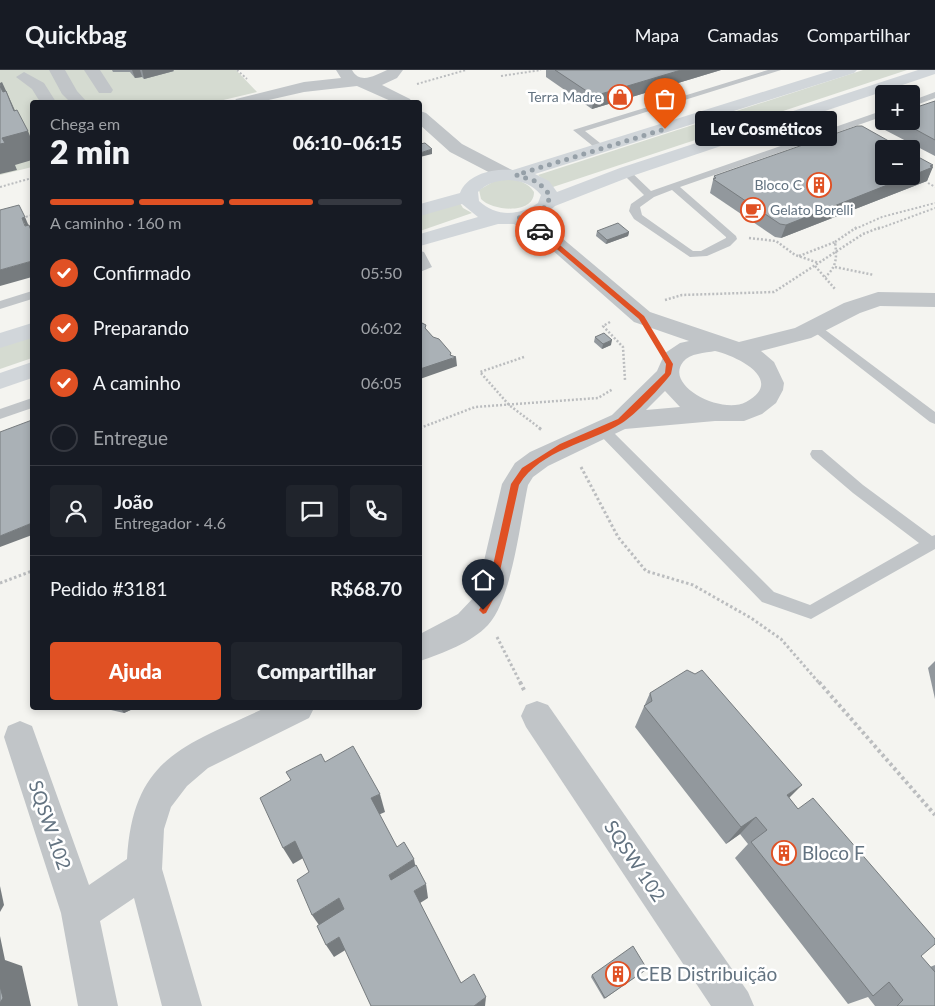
<!DOCTYPE html>
<html lang="pt">
<meta charset="utf-8">
<style>
:root{--surface:#171b24;--page:#20242c;--text:#f1f3f6;--muted:#9ea1a6;--line:#363941;--accent:#e05124}
body{margin:0;font-family:Lato,sans-serif;background:var(--page);color:var(--text);height:100vh;display:flex;flex-direction:column;font-size:19px;white-space:nowrap}
*{box-sizing:border-box;margin:0}
p{font-size:16px;color:var(--muted)}
.icon{flex:none;width:28px;height:28px;fill:none;stroke:currentColor;stroke-width:2;stroke-linecap:round;stroke-linejoin:round}
.map{position:relative;flex:1;overflow:hidden}
.details{position:absolute;left:30px;top:30px;width:392px;height:610px;display:flex;flex-direction:column;background:var(--surface);border-radius:5px;box-shadow:0 2px 8px #0003}
.details>*{flex:none}
.tools{position:absolute;left:875px;top:15px;display:grid;gap:10px}
.tools a{display:grid;place-items:center;width:45px;height:45px;border-radius:5px;background:var(--surface);box-shadow:0 2px 8px #0003;font-size:25px}
.pin{position:absolute;display:grid;place-items:center;width:42px;height:42px;color:#fff;margin:-51px -21px;border-radius:50% 50% 50% 0;rotate:-45deg;box-shadow:0 0 5px #0007}
.pin .icon{rotate:45deg}
.courier{position:absolute;display:grid;place-items:center;width:50px;height:50px;margin:-25px;border:4px solid #e05124;border-radius:50%;background:#fff;color:#222;box-shadow:0 1px 6px #0007}
.bubble{position:absolute;height:35px;border-radius:5px;background:var(--surface);box-shadow:0 2px 8px #0003;font-size:16px;font-weight:800;line-height:35px;text-align:center}
.summary em{font-style:normal;font-weight:800}
.summary div{display:flex;flex-direction:column-reverse}
.summary{display:flex;align-items:center;justify-content:space-between;height:85px;padding:0 20px}
h1{font-size:32px;font-weight:800;line-height:38px}
.bar{display:grid;grid-template-columns:repeat(4,1fr);gap:8px 5px;align-content:center;height:60px;padding:0 20px}
.bar i{height:6px;border-radius:4px;background:var(--line)}
.bar .current{background:var(--accent)}
.bar p{grid-column:span 4}
.line{display:flex;align-items:center;gap:12px;padding:0 20px;border-top:1px solid var(--line)}
.line div{flex:1}
.round{display:grid;place-items:center;flex:none;width:52px;height:52px;border-radius:5px;background:var(--page)}
ol{padding:0 20px;list-style:none}
li{display:flex;align-items:center;gap:15px;height:55px}
li p{margin-inline-start:auto}
li .icon{padding:5px;border-radius:50%;background:var(--accent);color:#fff;stroke-width:4}
li:last-child{color:var(--muted)}
li i{width:28px;height:28px;border:2px solid var(--line);border-radius:50%}
.button{display:flex;gap:10px;margin-top:auto;padding:10px 20px}
.button a{flex:1;height:58px;border-radius:5px;background:var(--accent);color:#fff;font-size:20px;font-weight:800;line-height:58px;text-align:center}
.button a+a{background:var(--page);color:var(--text)}
header{display:flex;align-items:center;gap:30px;box-sizing:border-box;height:70px;padding:0 25px;background:var(--surface);border-bottom:1px solid var(--line)}
header strong{font-size:24px}
nav{display:flex;gap:28px;margin-inline-start:auto;font-size:18px}
.map>svg:first-child{display:block}
.green{fill:#d5dbd1}
.lines{fill:none;stroke-linecap:round;stroke-linejoin:round}
.path-far3{stroke:#bbbdbf;stroke-width:2;stroke-dasharray:2 2;stroke-linecap:butt}
.path-far2{stroke:#bbbdbf;stroke-width:2.5;stroke-dasharray:2 2;stroke-linecap:butt}
.path-far1{stroke:#bbbdbf;stroke-width:3;stroke-dasharray:2.5 2.5;stroke-linecap:butt}
.path{stroke:#bbbdbf;stroke-width:4;stroke-dasharray:3 3;stroke-linecap:butt}
.service{fill:#c1c5c8;fill-rule:evenodd}
.minor{fill:#c1c5c8;fill-rule:evenodd}
.secondary{fill:#d1d6da;fill-rule:evenodd}
.wall{fill:#92989d}
.shaded-wall{fill:#777c7f}
.building{fill:#aab1b6;stroke:#777c7f}
.route{fill:#e05124}
.done{stroke:#96a0a8;stroke-width:5;stroke-dasharray:0 9}
.labels{text-anchor:middle;stroke-width:5;stroke-linejoin:round;paint-order:stroke}
.far-poi-label{font-size:14px;fill:#637381;stroke:#fff;text-anchor:end}
.near-street-label{font-size:19px;fill:#637381;stroke:#fff}
.near-poi-label{font-size:19px;fill:#637381;stroke:#fff;text-anchor:start}
</style>
<header>
<strong>Quickbag</strong>
<nav><a>Mapa</a><a>Camadas</a><a>Compartilhar</a></nav>
</header>
<div class="map">
<svg width="935" height="936" viewBox="0 0 935 936">
<rect width="100%" height="100%" fill="#f4f4f0"/>
<g class="green">
<polygon points="0,0 236,0 257,22 215,32 32,32 32,97 0,105"/>
<polygon points="863,0 907,0 553,117 538,105"/>
<path d="M498,109C511,109 526,109 534,122C534,145 492,141 481,129L479,120Z"/>
<polygon points="458,130 463,138 472,143 420,161 420,142"/>
<polygon points="32,267 32,288 0,299 0,277"/>
</g>
<g class="lines">
<g class="path-far3">
<polyline points="237,0 247,9"/>
<polyline points="501,6 541,0"/>
<polyline points="417,14 466,0"/>
<polyline points="928,113 935,117"/>
<polyline points="0,117 32,108"/>
<polyline points="22,148 32,145"/>
<polyline points="855,159 882,147 935,133"/>
<polyline points="878,159 935,138"/>
</g>
<g class="path-far2">
<polyline points="749,168 776,171 795,185 819,193"/>
<polyline points="835,172 857,157"/>
<path d="M799,186L835,172C837,187 837,197 825,207"/>
<polyline points="815,196 835,219"/>
<polyline points="835,197 874,205"/>
<polyline points="665,230 682,225 774,222 863,164 881,157"/>
<polyline points="610,252 603,256 623,277 625,310"/>
<polyline points="524,287 480,302 509,335 541,359"/>
<polyline points="420,358 475,337 598,328 613,319"/>
</g>
<g class="path-far1">
<polyline points="539,358 542,360"/>
<polyline points="581,397 618,467 646,501 693,515 751,548 781,569 820,614"/>
<polyline points="0,513 32,501"/>
<polyline points="497,567 521,614"/>
</g>
<g class="path">
<polyline points="520,612 524,620"/>
<polyline points="819,612 935,745"/>
</g>
<g class="service">
<polygon points="768,0 781,0 585,61 605,77 605,81 599,81 573,60"/>
<polygon points="935,22 935,28 911,37 911,31"/>
<path d="M884,40V46L680,117L736,166L737,169L730,176L707,186L690,187L634,149L629,141L631,134L644,125L623,104V100H629L651,121ZM672,120L726,167V168L701,181H693L642,145L640,137L654,127Z"/>
<polygon points="420,181 424,182 432,197 420,202"/>
<polygon points="32,221 32,229 0,239 0,231"/>
<polygon points="816,253 935,342 935,354 930,352 812,260 810,257 812,254"/>
<polygon points="32,328 32,338 0,349 0,339"/>
<polygon points="602,354 607,356 774,522 810,535 919,473 853,423 812,388 810,384 812,380 822,380 863,415 932,466 935,465 935,479 811,549 762,532 597,362 595,359"/>
</g>
<g class="minor">
<polygon points="49,0 65,0 77,21 87,32 70,32 62,24"/>
<polygon points="84,0 100,0 113,20 111,23 99,23"/>
<path d="M336,0H352C360,15 376,5 387,0C391,0 398,0 403,0L397,8L382,15L410,29L412,32H393L357,16L304,22L260,32H234L236,29L304,12L341,8Z"/>
<polygon points="24,2 44,13 56,32 40,32 32,19 16,7"/>
<polygon points="420,41 426,43 462,74 514,101 517,105 514,109 502,109 450,82 420,55"/>
<path d="M518,142L556,163L650,242L739,272L795,258L844,233L878,222L935,223V237L880,236L860,243L811,268L761,281L774,292L784,313L783,320L776,333L762,344L744,351H715L625,359L548,396L533,407L528,415C520,452 512,529 488,555C471,573 443,583 420,591V564L458,544L476,525L502,414L515,393L530,382L612,345L657,301L665,283L680,273L689,271L634,252L542,171L511,152L508,148L511,144ZM715,281C737,286 786,310 746,332C722,345 664,316 683,292C690,283 705,283 715,281ZM665,321L680,337L646,340Z"/>
<polygon points="537,631 548,635 748,922 754,936 711,936 526,657 521,646 526,635"/>
<path d="M265,638H314L309,648L208,698L187,716L171,737L164,759L162,799L202,936H162L134,828L100,851L118,936H78L61,843L4,667L8,656L20,651L32,656L89,815L127,789C133,687 184,676 265,638Z"/>
</g>
<g class="secondary">
<path d="M833,0H857L854,3L535,104L549,111L557,122L620,98L918,0H935V4L632,106L555,136L544,146L535,150L518,154H498L420,176V164L478,147L462,134L420,146V134L460,123C467,104 493,98 513,100ZM508,110C522,111 532,114 541,125L538,133C519,146 496,147 479,131L478,122C487,113 496,111 508,110Z"/>
<polygon points="32,253 32,268 0,278 0,263"/>
<polygon points="32,292 32,308 0,319 0,303"/>
</g>
</g>
<g class="wall">
<polygon points="112,0 173,0 174,1 144,9 142,7 135,8 130,2 113,2"/>
<polygon points="546,0 721,0 592,39 546,7"/>
<polygon points="935,31 935,86 885,60 888,51 911,51"/>
<polygon points="932,97 927,111 781,168 775,167 710,123 714,106"/>
<polygon points="597,161 629,162 628,166 606,174 596,166"/>
<polygon points="595,267 611,275 602,279 594,272"/>
<polygon points="935,591 935,629 928,598"/>
<polygon points="650,623 789,728 930,897 935,895 935,936 875,936 868,927 848,934 735,788 748,774 740,764 726,774 635,657"/>
<polygon points="109,638 135,638 124,643 111,640"/>
<polygon points="647,899 604,929 591,907 592,905"/>
</g>
<g class="shaded-wall">
<polygon points="132,0 140,0 142,7 135,8"/>
<polygon points="142,0 173,0 174,1 144,9"/>
<polygon points="681,0 721,0 592,39 594,26"/>
<polygon points="2,12 18,47 28,61 32,71 32,90 15,95 17,100 0,104 0,74 2,68 0,13"/>
<polygon points="432,79 432,84 420,87 420,83"/>
<polygon points="933,95 931,98 933,97 927,111 781,168 786,155"/>
<polygon points="25,147 31,161 32,171 22,148"/>
<polygon points="629,162 628,166 606,174 607,170"/>
<polygon points="32,191 32,207 0,216 0,200"/>
<polygon points="612,270 611,275 602,279 603,274"/>
<polygon points="451,283 451,289 456,287 457,296 420,309 420,299 450,285"/>
<polygon points="32,453 32,465 0,477 0,466"/>
<polygon points="120,638 135,638 124,643"/>
<polygon points="802,715 784,733 787,725"/>
<polygon points="380,724 385,742 376,746 371,728"/>
<polygon points="756,747 740,764 726,774 741,757"/>
<polygon points="295,771 305,787 293,794 283,778"/>
<polygon points="414,789 417,805 393,820 389,805"/>
<polygon points="426,814 428,828 417,835 414,821"/>
<polygon points="0,816 4,835 0,842"/>
<polygon points="339,828 346,842 321,858 312,845"/>
<polygon points="0,866 5,890 22,896 31,936 0,936"/>
<polygon points="339,867 347,879 334,887 326,875"/>
<polygon points="486,927 485,936 474,936"/>
</g>
<g class="building">
<polygon points="555,0 681,0 594,26"/>
<polygon points="0,16 3,22 6,21 14,41 17,40 28,61 2,68 5,73 0,74"/>
<polygon points="935,31 935,70 900,51 911,51 911,39"/>
<polygon points="857,56 862,56 903,79 884,79 884,106 910,106 786,155 780,154 713,109 716,108 714,106"/>
<polygon points="425,73 432,79 420,83 420,74"/>
<polygon points="911,83 933,95 930,96 933,97 911,106"/>
<polygon points="19,135 25,147 22,148 25,156 29,155 32,163 32,166 31,167 32,171 32,191 0,200 0,140"/>
<polygon points="618,153 629,162 607,170 597,161"/>
<polygon points="420,252 426,255 425,258 433,267 439,269 451,283 450,285 456,287 420,299"/>
<polygon points="604,263 612,270 603,274 595,267"/>
<polygon points="32,350 32,453 0,466 0,362"/>
<polygon points="687,600 695,604 702,600 802,715 787,725 798,739 813,728 935,869 935,874 921,886 935,902 935,936 897,936 903,930 889,912 873,926 751,772 767,760 756,747 741,757 644,636 652,631 650,623"/>
<polygon points="353,676 380,724 371,728 397,777 404,772 414,789 389,805 391,810 416,795 426,814 414,821 461,913 474,904 486,927 474,936 371,936 339,867 326,875 317,856 344,839 339,828 312,845 297,810 309,802 295,771 283,778 260,728 291,710 286,702 321,684 325,692"/>
<polygon points="633,876 647,899 605,928 592,905"/>
<polygon points="0,916 3,928 0,933"/>
</g>
<path class="route" d="M538,160H542L644,246L673,294L671,304C662,316 635,345 622,353C588,374 541,379 519,415L494,528L486,543L483,544L479,540L486,527L511,414L522,398L560,374L618,349L665,303L666,294L639,249L538,163Z"/>
<g class="lines">
<path class="done" d="M540,161L518,148C533,146 547,142 550,125L538,112L516,105L665,59"/>
</g>
<defs>
<symbol id="shop-ring" viewBox="-11 -11 22 22"><circle r="9.5" fill="#fff" stroke="#e05124" stroke-width="1.5"/><path d="M-5-2.5h2.3a2.7 3.5 0 0 1 5.4 0H5L5.5 6h-11ZM-1.5-2.5h3a1.5 2.3 0 0 0-3 0Z" fill="#e05124"/></symbol>
<symbol id="building-ring" viewBox="-11 -11 22 22"><circle r="9.5" fill="#fff" stroke="#e05124" stroke-width="1.5"/><path d="M-4-6H4V6H1V3H-1V6H-4ZM-2.5-4.3h1.7v1.8h-1.7ZM.8-4.3h1.7v1.8H.8ZM-2.5-1h1.7V.8h-1.7ZM.8-1h1.7V.8H.8Z" fill="#e05124"/></symbol>
<symbol id="cafe-ring" viewBox="-11 -11 22 22"><circle r="9.5" fill="#fff" stroke="#e05124" stroke-width="1.5"/><path d="M-5.5-4.5H6V0H3Q3 3.5 0 3.5H-2.5Q-5.5 3.5-5.5 0ZM3-3.2v2h1.7v-2ZM-6 4.5H4V6H-6Z" fill="#e05124"/></symbol>
</defs>
<g fill-rule="evenodd">
<use href="#shop-ring" x="606" y="13" width="28" height="28"/>
<use href="#building-ring" x="805" y="101" width="28" height="28"/>
<use href="#cafe-ring" x="739" y="126" width="28" height="28"/>
<use href="#building-ring" x="770" y="769" width="28" height="28"/>
<use href="#building-ring" x="604" y="890" width="28" height="28"/>
</g>
<g class="labels">
<g class="far-poi-label">
<text x="602" y="32">Terra Madre</text>
<text x="802" y="120">Bloco C</text>
<text x="770" y="145" text-anchor="start">Gelato Borelli</text>
</g>
<g class="near-street-label">
<text transform="translate(50 755) rotate(71)" y="7">SQSW 102</text>
<text transform="translate(635 791) rotate(56)" y="7">SQSW 102</text>
</g>
<g class="near-poi-label">
<text x="802" y="790">Bloco F</text>
<text x="636" y="911">CEB Distribuição</text>
</g>
</g>
</svg>
<div class="tools">
<a>+</a>
<a>−</a>
</div>
<div class="pin" style="left:665px;top:59px;background:#ea580c"><svg class="icon" aria-label="bag" viewBox="0 0 24 24"><path d="M5 8h14l-1 12H6zM9 8a3 3 0 0 1 6 0"/></svg></div>
<div class="pin" style="left:483px;top:540px;background:#1f2937"><svg class="icon" aria-label="home" viewBox="0 0 24 24"><path d="M3 11l9-7 9 7M6 9v11h12V9"/></svg></div>
<div class="courier" style="left:540px;top:161px"><svg class="icon" aria-label="car" viewBox="0 0 24 24"><path d="M5 17H2v-5l4-1 3-4h7l3 4 3 1v5h-3M9 17h6M6 11h13"/><circle cx="7" cy="17" r="2"/><circle cx="17" cy="17" r="2"/></svg></div>
<div class="bubble" style="left:695px;top:41px;width:142px">Lev Cosméticos</div>
<section class="details">
<div class="summary"><div><h1>2 min</h1><p>Chega em</p></div><em>06:10–06:15</em></div>
<div class="bar"><i class="current"></i><i class="current"></i><i class="current"></i><i></i><p>A caminho · 160 m</p></div>
<ol>
<li><svg class="icon" aria-label="check" viewBox="0 0 24 24"><path d="M5 12l5 5 9-10"/></svg>Confirmado<p>05:50</p></li>
<li><svg class="icon" aria-label="check" viewBox="0 0 24 24"><path d="M5 12l5 5 9-10"/></svg>Preparando<p>06:02</p></li>
<li><svg class="icon" aria-label="check" viewBox="0 0 24 24"><path d="M5 12l5 5 9-10"/></svg>A caminho<p>06:05</p></li>
<li><i></i>Entregue</li>
</ol>
<div class="line" style="height:90px"><a class="round"><svg class="icon" aria-label="person" viewBox="0 0 24 24"><circle cx="12" cy="8" r="4"/><path d="M4 21q1-7 8-7t8 7"/></svg></a><div><b>João</b><p>Entregador · 4.6</p></div><a class="round"><svg class="icon" aria-label="chat" viewBox="0 0 24 24"><path d="M4 5h16v11H9l-5 4z"/></svg></a><a class="round"><svg class="icon" aria-label="phone" viewBox="0 0 24 24"><path d="M5 4h4l2 5-3 2q2 4 5 5l2-3 5 2v4C11 20 4 13 5 4z"/></svg></a></div>
<div class="line" style="height:65px"><div>Pedido #3181</div><b>R$68.70</b></div>
<div class="button"><a>Ajuda</a><a>Compartilhar</a></div>
</section>
</div>
